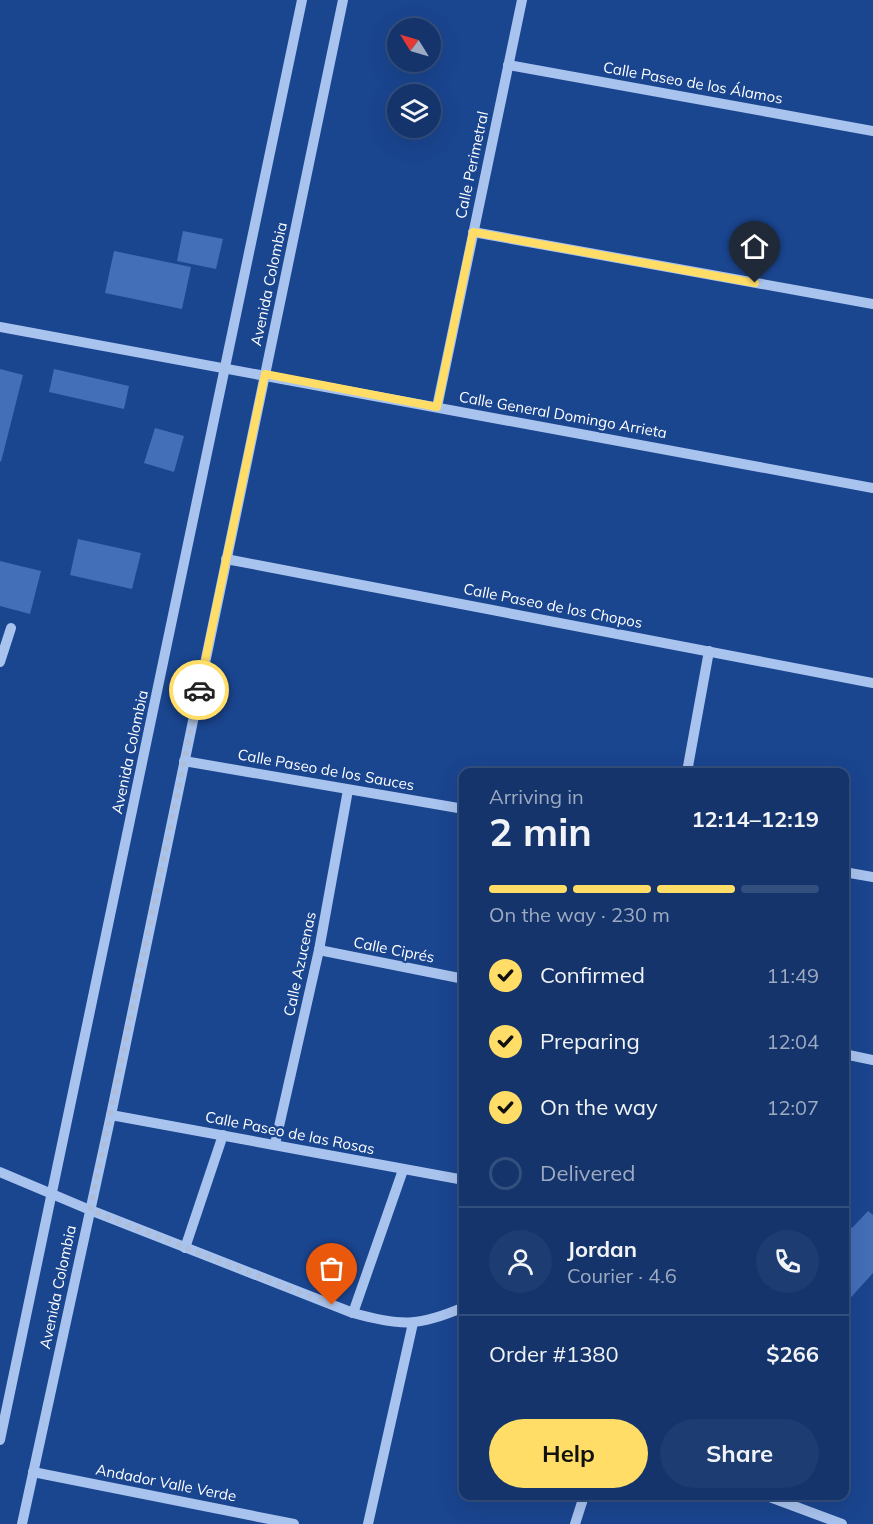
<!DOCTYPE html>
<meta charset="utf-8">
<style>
:root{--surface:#14346b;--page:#1d3c71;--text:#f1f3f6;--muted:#9daac1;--line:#334f7e;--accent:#fd6}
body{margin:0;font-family:Mulish,sans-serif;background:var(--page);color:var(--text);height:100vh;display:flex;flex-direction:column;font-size:22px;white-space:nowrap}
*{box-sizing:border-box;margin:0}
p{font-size:20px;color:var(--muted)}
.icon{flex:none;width:33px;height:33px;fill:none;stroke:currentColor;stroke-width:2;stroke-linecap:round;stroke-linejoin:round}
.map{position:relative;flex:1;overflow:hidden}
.sheet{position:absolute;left:459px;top:768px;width:390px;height:732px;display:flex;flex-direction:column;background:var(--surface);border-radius:12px;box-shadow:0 6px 24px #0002,0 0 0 2px var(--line)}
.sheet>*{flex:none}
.needle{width:39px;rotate:307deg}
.tools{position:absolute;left:387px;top:18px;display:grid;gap:12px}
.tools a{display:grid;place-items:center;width:54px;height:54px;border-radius:50%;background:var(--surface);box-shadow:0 6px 24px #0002,0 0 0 2px var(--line);font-size:30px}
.pin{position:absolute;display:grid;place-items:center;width:51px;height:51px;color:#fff;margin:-62px -26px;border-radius:50% 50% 50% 0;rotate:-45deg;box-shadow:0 0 6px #0007}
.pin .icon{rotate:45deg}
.courier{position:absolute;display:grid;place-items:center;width:60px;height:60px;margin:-30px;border:4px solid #fd6;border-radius:50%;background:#fff;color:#222;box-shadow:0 2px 8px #0007}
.summary em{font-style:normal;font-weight:700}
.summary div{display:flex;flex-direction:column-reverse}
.summary{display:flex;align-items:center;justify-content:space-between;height:102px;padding:0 30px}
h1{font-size:39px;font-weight:700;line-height:45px}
.bar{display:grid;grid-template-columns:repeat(4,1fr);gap:9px 6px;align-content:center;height:72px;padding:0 30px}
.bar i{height:8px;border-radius:4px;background:var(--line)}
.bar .active{background:var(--accent)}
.bar p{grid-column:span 4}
.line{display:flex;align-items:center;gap:15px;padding:0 30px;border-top:2px solid var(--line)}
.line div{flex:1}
.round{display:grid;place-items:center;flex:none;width:63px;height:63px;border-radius:32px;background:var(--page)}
ol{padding:0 30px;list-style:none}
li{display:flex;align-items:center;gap:18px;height:66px}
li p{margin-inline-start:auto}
li .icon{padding:6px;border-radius:50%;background:var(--accent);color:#111;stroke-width:4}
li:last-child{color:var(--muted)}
li i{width:33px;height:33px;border:3px solid var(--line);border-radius:50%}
.cta{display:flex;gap:12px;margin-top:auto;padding:12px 30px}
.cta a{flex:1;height:69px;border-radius:36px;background:var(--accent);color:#111;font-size:24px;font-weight:700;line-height:69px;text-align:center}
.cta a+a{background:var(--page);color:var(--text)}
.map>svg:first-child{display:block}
.building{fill:#436fb8}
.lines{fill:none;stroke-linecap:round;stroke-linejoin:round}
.minor{stroke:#a8c3ee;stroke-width:10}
.done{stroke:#afbed8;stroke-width:6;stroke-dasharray:0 10.8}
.route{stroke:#fd6;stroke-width:8}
.labels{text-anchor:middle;stroke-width:5;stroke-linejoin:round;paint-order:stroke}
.street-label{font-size:15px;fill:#fff;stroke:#1a458f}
</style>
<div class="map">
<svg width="873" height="1524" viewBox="0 0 873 1524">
<rect width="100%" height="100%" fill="#1a458f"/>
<g class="building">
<polygon points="183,231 223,239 216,269 177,261"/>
<polygon points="114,251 191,267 182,309 105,293"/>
<polygon points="0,369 23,375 1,462 0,461"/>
<polygon points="54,369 129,386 124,409 49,392"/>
<polygon points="155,428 184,436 174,472 144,463"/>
<polygon points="78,539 141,553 132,589 70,575"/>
<polygon points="0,561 41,571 30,614 0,606"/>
<polygon points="868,1211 873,1215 873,1273 844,1305 844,1221 852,1228"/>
</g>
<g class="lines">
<g class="minor">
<polyline points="508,65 873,131"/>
<polyline points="473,232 873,304"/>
<polyline points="0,327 873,488"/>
<polyline points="437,407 522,0"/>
<polyline points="226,559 873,683"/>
<polyline points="0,662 11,628"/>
<polyline points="184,761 464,809"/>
<polyline points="687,772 709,651"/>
<polyline points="844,872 873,877"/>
<polyline points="319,950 464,979"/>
<polyline points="844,1054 873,1060"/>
<polyline points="111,1115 464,1180"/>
<polyline points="275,1144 319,950 348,790"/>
<path d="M0,1172L90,1210L353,1313C400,1326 418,1327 464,1307"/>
<polyline points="185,1248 223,1135"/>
<polyline points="353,1313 403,1170"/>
<polyline points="0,1440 302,0"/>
<polyline points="33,1472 294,1524"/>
<polyline points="767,1496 842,1524"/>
<polyline points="22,1524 111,1115 343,0"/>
<polyline points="368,1524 413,1323"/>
<polyline points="575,1524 584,1496"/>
</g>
</g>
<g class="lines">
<polyline class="done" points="199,690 90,1210 332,1305"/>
<polyline class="route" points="199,690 265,374 437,407 473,232 755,283"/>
</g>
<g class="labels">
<g class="street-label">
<text transform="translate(693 83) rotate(10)" y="5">Calle Paseo de los Álamos</text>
<text transform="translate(472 165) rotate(-78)" y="5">Calle Perimetral</text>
<text transform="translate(269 284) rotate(-78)" y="5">Avenida Colombia</text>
<text transform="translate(563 415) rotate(10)" y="5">Calle General Domingo Arrieta</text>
<text transform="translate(553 606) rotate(11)" y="5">Calle Paseo de los Chopos</text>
<text transform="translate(130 752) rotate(-78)" y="5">Avenida Colombia</text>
<text transform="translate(326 770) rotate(10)" y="5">Calle Paseo de los Sauces</text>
<text transform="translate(394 950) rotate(11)" y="5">Calle Ciprés</text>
<text transform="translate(300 964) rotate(-78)" y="5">Calle Azucenas</text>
<text transform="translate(290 1133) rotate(11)" y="5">Calle Paseo de las Rosas</text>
<text transform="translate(58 1287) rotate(-78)" y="5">Avenida Colombia</text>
<text transform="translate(166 1483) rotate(11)" y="5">Andador Valle Verde</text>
</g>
</g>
</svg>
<div class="tools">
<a><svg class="needle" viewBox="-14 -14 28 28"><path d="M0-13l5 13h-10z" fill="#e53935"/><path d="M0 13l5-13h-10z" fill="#9daac1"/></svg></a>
<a><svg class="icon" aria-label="layers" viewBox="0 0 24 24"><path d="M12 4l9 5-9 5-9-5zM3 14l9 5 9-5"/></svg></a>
</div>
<div class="pin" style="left:332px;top:1305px;background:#ea580c"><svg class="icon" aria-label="bag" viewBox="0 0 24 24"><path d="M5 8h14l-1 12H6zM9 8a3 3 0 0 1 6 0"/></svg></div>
<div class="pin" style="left:755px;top:283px;background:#1f2937"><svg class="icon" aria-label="home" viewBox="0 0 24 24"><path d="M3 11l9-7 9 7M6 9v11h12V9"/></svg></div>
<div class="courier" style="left:199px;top:690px"><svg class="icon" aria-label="car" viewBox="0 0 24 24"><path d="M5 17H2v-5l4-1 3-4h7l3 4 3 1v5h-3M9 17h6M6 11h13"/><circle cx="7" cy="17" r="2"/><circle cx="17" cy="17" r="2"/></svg></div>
<section class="sheet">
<div class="summary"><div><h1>2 min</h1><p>Arriving in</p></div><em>12:14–12:19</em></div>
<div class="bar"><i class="active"></i><i class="active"></i><i class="active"></i><i></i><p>On the way · 230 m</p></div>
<ol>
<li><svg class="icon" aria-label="check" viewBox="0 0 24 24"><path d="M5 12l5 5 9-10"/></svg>Confirmed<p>11:49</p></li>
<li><svg class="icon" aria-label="check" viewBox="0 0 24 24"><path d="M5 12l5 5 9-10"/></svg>Preparing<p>12:04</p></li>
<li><svg class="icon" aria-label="check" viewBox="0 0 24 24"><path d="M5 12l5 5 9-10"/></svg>On the way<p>12:07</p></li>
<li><i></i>Delivered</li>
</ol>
<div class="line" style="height:108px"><a class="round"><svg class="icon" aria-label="person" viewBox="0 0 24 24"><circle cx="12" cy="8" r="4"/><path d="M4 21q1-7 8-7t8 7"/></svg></a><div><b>Jordan</b><p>Courier · 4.6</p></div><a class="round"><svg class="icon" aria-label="phone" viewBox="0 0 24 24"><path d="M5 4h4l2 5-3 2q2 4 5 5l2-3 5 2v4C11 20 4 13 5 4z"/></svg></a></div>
<div class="line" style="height:78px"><div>Order #1380</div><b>$266</b></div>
<div class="cta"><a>Help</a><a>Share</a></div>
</section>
</div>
